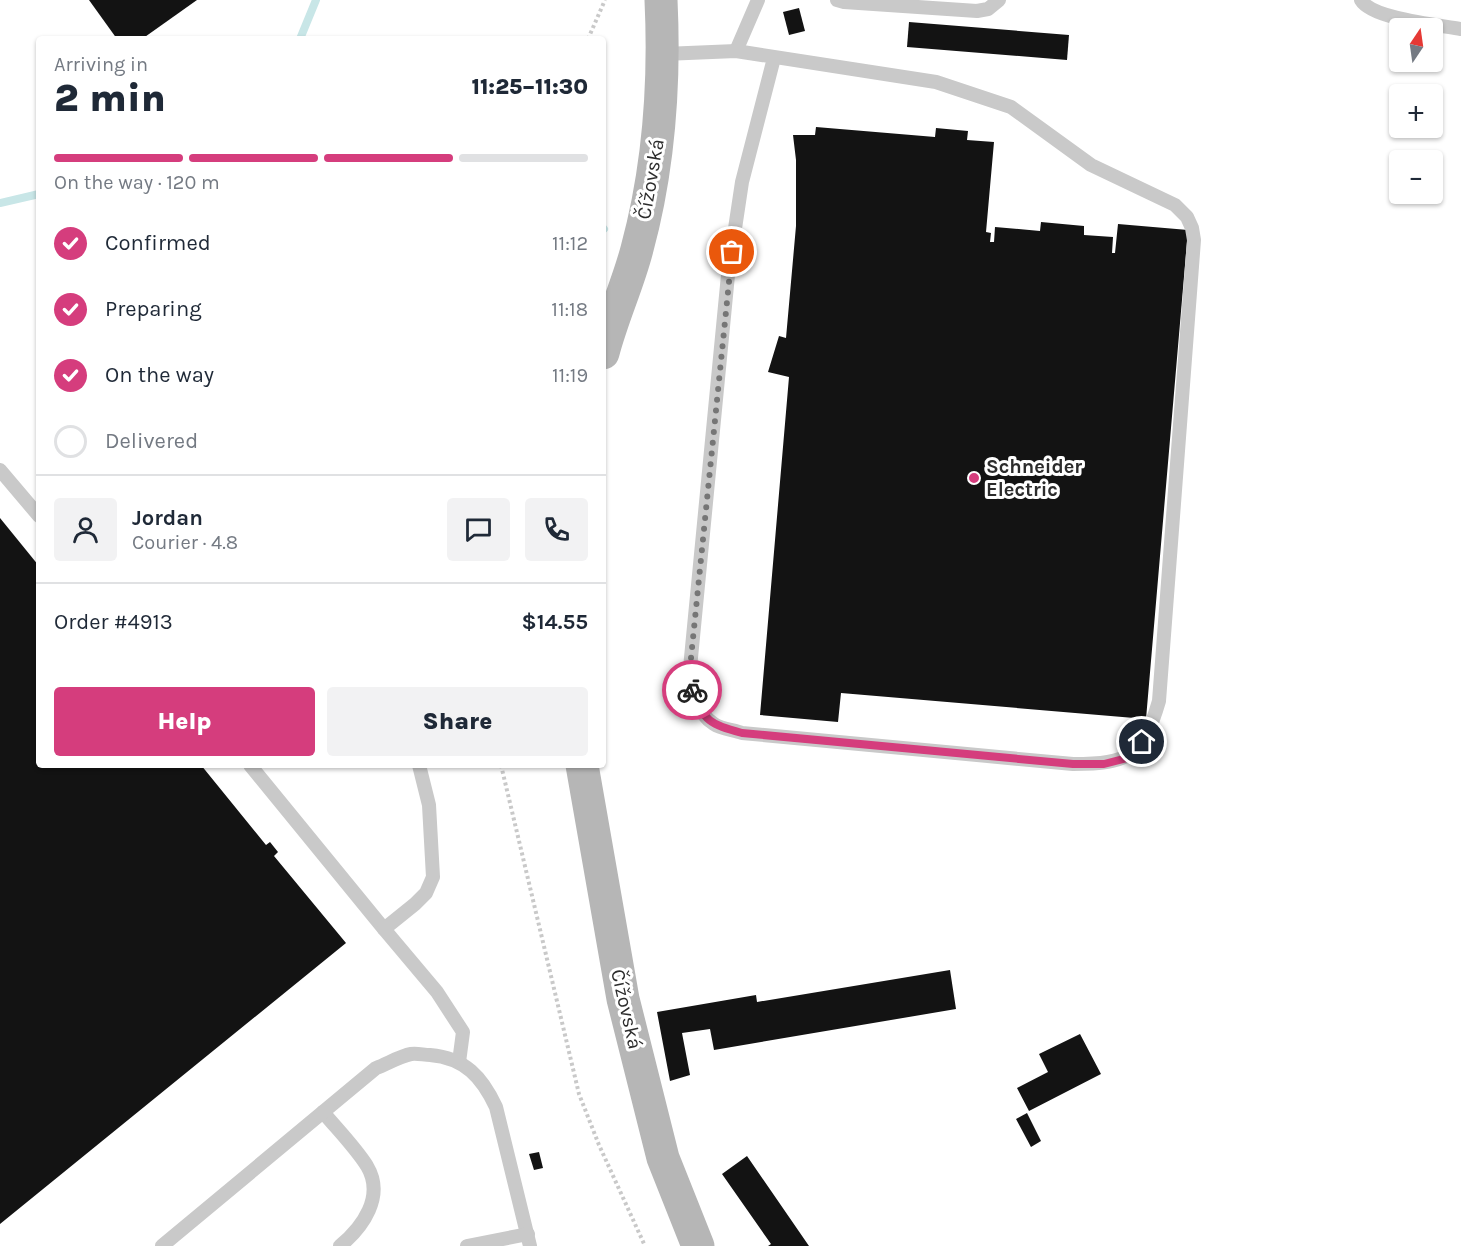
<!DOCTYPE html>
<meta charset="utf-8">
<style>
:root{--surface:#fff;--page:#f2f2f3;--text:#1f2937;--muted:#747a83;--line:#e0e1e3;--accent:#d53d7d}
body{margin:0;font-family:Karla,sans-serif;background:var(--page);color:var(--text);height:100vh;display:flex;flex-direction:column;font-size:22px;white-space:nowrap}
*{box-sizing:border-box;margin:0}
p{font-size:20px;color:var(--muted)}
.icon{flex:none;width:33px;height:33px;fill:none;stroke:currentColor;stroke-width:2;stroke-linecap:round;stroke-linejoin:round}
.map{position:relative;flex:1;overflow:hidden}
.details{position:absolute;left:36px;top:36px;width:570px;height:732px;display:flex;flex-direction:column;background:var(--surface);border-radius:6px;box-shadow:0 2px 4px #0004}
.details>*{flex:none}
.needle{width:39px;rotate:13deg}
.tools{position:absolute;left:1389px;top:18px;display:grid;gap:12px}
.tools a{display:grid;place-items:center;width:54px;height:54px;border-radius:6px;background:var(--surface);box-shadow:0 2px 4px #0004;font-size:30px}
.pin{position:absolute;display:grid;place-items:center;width:51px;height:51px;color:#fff;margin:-26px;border:3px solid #fff;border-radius:50%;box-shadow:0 2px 6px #0007}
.courier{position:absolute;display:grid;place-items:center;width:60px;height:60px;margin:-30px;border:4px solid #d53d7d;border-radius:50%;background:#fff;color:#222;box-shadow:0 2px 8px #0007}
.head em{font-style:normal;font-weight:800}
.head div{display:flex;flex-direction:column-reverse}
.head{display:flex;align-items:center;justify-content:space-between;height:102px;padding:0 18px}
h1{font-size:39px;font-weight:800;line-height:45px}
.bar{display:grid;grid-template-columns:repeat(4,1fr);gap:9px 6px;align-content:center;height:72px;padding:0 18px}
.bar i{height:8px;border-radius:4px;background:var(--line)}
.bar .selected{background:var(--accent)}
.bar p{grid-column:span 4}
.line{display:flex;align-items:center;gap:15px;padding:0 18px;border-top:2px solid var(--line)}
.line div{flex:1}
.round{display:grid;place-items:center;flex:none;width:63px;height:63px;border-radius:6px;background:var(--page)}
ol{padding:0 18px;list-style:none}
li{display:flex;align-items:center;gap:18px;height:66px}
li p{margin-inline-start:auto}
li .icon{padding:6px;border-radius:50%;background:var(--accent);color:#fff;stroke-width:4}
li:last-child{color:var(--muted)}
li i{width:33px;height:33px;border:3px solid var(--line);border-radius:50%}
.action{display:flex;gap:12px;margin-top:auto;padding:12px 18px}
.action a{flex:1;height:69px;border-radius:6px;background:var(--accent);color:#fff;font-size:24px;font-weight:800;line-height:69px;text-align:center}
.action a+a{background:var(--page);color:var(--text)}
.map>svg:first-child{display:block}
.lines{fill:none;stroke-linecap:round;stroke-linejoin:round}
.stream{stroke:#c8e6e7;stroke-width:8}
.building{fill:#131313}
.path{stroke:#c9c9c9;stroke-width:4;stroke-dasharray:3 3;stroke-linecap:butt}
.lane{stroke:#c9c9c9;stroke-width:14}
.secondary{stroke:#b6b6b6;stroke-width:33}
.done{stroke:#767676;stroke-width:6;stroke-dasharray:0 10.8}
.route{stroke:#d53d7d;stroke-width:8}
.poi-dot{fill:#d53d7d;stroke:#fff;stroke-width:2}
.labels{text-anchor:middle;stroke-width:6;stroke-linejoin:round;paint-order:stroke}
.street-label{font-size:20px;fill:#2c2c2c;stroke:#fff}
.poi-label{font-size:20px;font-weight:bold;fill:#2c2c2c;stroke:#fff;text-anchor:start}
</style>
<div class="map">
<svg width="1461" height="1246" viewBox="0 0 1461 1246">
<rect width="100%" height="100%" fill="#fff"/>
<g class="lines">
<g class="stream">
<polyline points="300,39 316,0"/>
<polyline points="0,203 39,194"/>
<polyline points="603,228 604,229"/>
</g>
</g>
<g class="building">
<polygon points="89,0 197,0 142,39 117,39"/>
<polygon points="799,8 805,31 789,35 783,12"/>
<polygon points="909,22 1069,35 1067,60 907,47"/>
<polygon points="816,127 935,137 936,128 968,131 967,140 994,142 986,232 991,233 990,242 994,242 995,227 1040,231 1041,222 1084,226 1084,235 1113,237 1112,253 1115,253 1118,224 1188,230 1146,719 841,693 838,722 760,715 789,377 768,372 779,336 786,338 796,226 796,160 793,135 815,135"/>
<polygon points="0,518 39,566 39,765 201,765 266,845 270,842 278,852 274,856 346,943 0,1224"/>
<polygon points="950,970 956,1009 714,1050 710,1029 682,1033 690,1075 670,1081 657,1012 756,995 757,1002"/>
<polygon points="1080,1034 1101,1074 1029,1111 1017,1088 1048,1072 1039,1054"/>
<polygon points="1027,1113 1041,1141 1031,1147 1016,1119"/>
<polygon points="539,1152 543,1168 534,1170 529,1154"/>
<polygon points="747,1156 809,1246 768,1246 771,1244 722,1174"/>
</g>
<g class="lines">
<g class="path">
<polyline points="588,39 605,0"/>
<polyline points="501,765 579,1094 599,1145 645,1246"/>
</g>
<g class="lane">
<polyline points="837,0 844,2 977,11 988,9 999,0"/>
<path d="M1361,0C1372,19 1439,25 1461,29"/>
<polyline points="736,51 758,0"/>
<path d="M664,54L736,51L936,82L1011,107L1091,165L1175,205L1187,217L1192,228L1194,240L1159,701C1143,756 1129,764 1073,764L742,733C734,730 721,729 714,724C695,712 692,689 690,668L728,275L742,182L774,58"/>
<polyline points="0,470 39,516"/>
<polyline points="250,765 384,929"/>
<polyline points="419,765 429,805 433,877 426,893 415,904 384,929 437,992 463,1032 459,1062"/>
<path d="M323,1112C337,1129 355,1147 367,1166C385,1196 363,1227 340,1246"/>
<path d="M162,1246L376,1068C387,1064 400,1056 411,1054C417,1053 424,1055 430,1055C465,1058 482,1077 496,1107L530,1246"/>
<polyline points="467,1246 528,1234"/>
</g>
<g class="secondary">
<path d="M603,353C612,318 628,284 637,249C659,168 665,84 661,0"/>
<polyline points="582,765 623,999 663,1158 698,1246"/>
</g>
</g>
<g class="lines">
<polyline class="done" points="692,690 690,668 732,252"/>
<path class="route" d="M692,690C704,722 710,724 742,733L1073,764H1104L1127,758L1142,742"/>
</g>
<circle class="poi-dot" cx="974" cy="478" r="6"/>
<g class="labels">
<g class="street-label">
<text transform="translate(650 179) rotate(-80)" y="7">Čížovská</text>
<text transform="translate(627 1009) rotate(77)" y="7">Čížovská</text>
</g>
<g class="poi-label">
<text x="986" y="473">Schneider<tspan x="986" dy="23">Electric</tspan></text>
</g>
</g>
</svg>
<div class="tools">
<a><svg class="needle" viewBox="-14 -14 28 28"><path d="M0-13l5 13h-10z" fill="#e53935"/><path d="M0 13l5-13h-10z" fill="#747a83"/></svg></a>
<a>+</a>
<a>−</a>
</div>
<div class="pin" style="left:732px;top:252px;background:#ea580c"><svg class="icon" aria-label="bag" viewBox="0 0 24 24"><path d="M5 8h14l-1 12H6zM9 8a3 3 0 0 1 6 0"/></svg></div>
<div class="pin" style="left:1142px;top:742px;background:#1f2937"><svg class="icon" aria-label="home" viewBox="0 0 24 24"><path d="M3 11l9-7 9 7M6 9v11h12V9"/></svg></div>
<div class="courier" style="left:692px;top:690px"><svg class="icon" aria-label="bike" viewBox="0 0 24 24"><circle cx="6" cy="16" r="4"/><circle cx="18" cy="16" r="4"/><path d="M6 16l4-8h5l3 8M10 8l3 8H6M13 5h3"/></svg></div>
<section class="details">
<div class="head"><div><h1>2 min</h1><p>Arriving in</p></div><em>11:25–11:30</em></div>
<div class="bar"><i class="selected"></i><i class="selected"></i><i class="selected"></i><i></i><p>On the way · 120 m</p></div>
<ol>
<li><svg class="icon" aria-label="check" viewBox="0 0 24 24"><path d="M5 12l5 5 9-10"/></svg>Confirmed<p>11:12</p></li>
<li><svg class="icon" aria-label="check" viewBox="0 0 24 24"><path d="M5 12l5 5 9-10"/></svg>Preparing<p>11:18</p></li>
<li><svg class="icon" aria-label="check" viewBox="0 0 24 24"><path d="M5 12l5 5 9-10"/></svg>On the way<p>11:19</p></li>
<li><i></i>Delivered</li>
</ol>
<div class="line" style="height:108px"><a class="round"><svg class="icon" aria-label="person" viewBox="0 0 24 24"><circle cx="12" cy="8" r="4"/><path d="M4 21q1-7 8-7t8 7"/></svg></a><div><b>Jordan</b><p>Courier · 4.8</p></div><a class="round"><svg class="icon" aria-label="chat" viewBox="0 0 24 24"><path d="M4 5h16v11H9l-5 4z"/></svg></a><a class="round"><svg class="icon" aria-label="phone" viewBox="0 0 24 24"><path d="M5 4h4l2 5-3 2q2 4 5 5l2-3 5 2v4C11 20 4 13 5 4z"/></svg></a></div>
<div class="line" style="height:78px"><div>Order #4913</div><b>$14.55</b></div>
<div class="action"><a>Help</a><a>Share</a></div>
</section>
</div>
